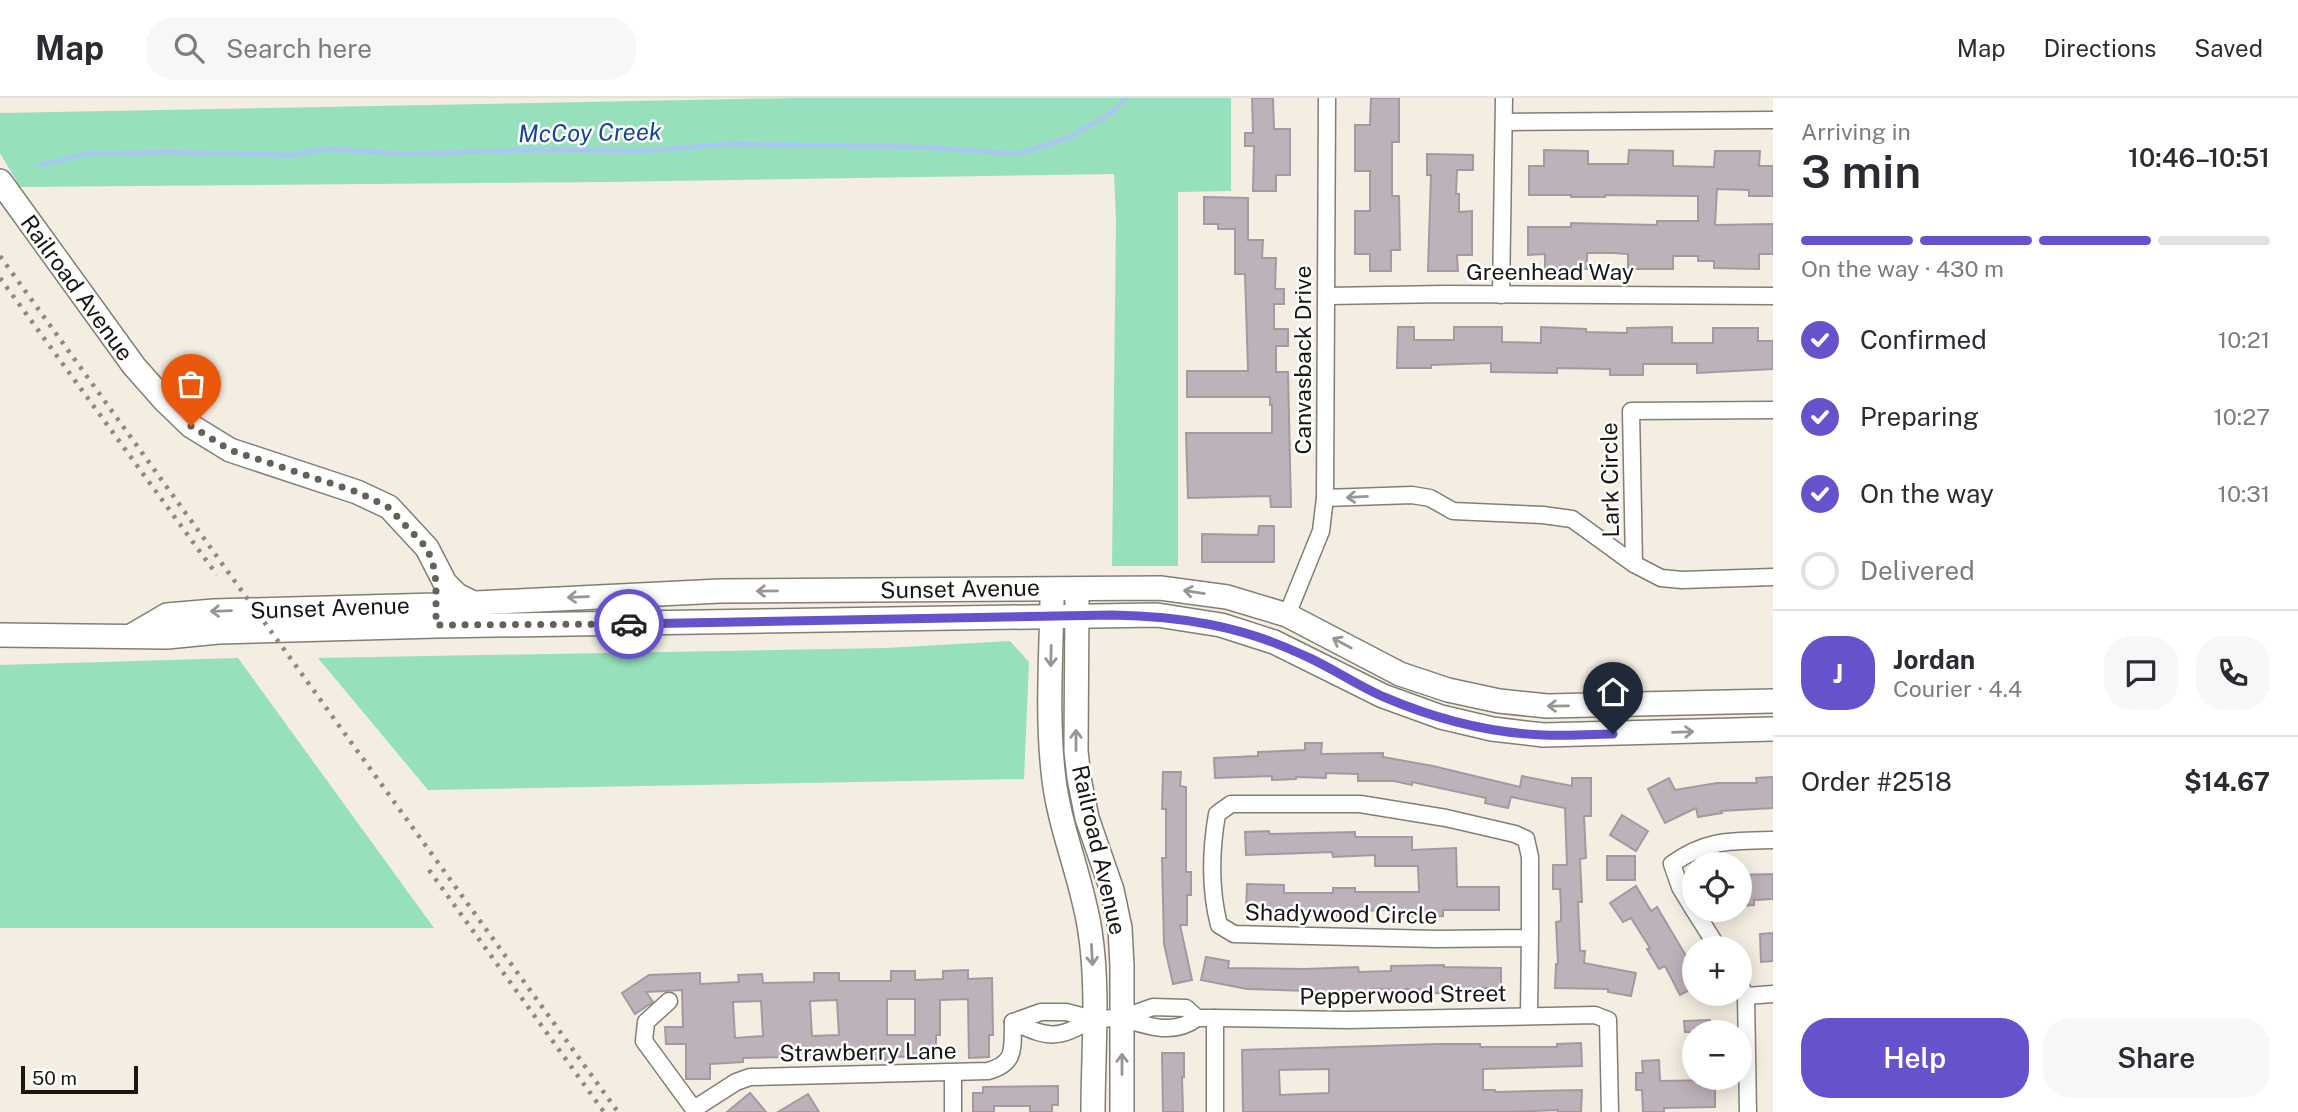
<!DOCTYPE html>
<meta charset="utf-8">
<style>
:root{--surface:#fff;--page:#f7f7f7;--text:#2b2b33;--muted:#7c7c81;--line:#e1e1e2;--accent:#6652cb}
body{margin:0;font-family:"Public Sans",sans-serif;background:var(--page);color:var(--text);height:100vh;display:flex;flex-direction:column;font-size:26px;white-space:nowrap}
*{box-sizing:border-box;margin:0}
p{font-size:23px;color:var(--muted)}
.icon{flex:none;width:38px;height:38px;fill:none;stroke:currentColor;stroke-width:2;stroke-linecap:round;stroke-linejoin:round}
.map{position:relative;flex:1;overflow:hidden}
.drawer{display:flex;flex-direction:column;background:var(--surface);width:525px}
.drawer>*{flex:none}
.buttons{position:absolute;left:1682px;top:754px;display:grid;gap:14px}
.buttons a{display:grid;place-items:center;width:70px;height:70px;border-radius:50%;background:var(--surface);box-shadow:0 4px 18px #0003;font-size:35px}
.scale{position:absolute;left:21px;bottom:18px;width:117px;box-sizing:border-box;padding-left:7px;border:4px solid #181612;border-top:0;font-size:19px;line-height:24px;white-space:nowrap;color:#181612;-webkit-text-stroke:5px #fff;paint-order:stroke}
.pin{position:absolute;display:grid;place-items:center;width:60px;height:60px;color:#fff;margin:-72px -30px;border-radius:50% 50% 50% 0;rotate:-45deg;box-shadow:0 0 7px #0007}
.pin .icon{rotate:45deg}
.courier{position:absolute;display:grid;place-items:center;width:70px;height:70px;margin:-35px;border:5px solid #6652cb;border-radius:50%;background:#fff;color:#222;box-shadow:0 2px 9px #0007}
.head em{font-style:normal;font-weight:600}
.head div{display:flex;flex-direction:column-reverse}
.head{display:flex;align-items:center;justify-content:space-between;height:119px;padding:0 28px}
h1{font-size:46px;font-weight:600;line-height:52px}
.bar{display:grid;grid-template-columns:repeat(4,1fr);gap:10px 7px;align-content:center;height:84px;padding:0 28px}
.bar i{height:9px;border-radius:5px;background:var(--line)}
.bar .selected{background:var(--accent)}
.bar p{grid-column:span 4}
.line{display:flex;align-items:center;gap:18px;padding:0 28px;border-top:2px solid var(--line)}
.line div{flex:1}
.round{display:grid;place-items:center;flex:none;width:74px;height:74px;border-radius:28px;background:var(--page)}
ol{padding:0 28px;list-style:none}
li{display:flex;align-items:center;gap:21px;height:77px}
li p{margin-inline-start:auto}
li .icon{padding:7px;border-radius:50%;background:var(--accent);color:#fff;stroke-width:4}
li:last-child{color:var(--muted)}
li i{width:38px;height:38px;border:4px solid var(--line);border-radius:50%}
.cta{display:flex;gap:14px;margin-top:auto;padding:14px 28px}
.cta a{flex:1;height:80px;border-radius:28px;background:var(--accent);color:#fff;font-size:28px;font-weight:600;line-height:80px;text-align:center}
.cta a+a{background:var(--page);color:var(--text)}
header{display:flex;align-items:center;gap:42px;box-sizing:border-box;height:98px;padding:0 35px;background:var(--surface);border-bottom:2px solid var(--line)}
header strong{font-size:33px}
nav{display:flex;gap:38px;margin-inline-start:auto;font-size:24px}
.search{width:490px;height:63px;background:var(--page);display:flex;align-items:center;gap:18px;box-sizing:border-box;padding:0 24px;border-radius:28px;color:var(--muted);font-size:26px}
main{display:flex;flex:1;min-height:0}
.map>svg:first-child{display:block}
.green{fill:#97e0bc}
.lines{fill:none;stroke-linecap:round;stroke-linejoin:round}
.stream{stroke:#abc5f2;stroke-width:4.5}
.building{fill:#beb2ba;stroke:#a598a0;stroke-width:2;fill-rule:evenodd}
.street-casing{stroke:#837e73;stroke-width:19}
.secondary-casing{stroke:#837e73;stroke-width:26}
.street{stroke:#fff;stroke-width:16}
.secondary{stroke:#fff;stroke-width:23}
.rail{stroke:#8e8981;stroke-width:4.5;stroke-dasharray:3.5 7;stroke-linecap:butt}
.oneway{stroke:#979694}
.done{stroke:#65615a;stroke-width:7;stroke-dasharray:0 12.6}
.route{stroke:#6652cb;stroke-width:9}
.labels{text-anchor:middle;stroke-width:5;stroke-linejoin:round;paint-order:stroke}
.street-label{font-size:23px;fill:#181612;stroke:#fff}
.water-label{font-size:24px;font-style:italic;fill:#144597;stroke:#fff}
</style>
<header>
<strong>Map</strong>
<div class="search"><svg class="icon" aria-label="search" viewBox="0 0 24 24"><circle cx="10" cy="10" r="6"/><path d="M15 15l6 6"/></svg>Search here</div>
<nav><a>Map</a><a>Directions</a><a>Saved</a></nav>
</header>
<main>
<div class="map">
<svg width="1773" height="1014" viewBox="0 0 1773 1014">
<rect width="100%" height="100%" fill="#f4ede1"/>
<g class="green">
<polygon points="796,0 1231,0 1231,93 1178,94 1178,468 1112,468 1116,121 1114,76 608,84 20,89 0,55 0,15"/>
<polygon points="1010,543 1029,564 1024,681 428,692 318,560 886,550"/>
<polygon points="238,560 434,830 0,830 0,567"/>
</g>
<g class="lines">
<polyline class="stream" points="41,67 86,56 167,54 291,57 328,51 405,56 531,52 643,53 730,46 920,49 1018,56 1068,40 1111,15 1126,0"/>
</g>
<g class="building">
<polygon points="1252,0 1273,0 1274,31 1290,31 1290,77 1276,77 1276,93 1253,93 1254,48 1245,48 1245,35 1253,35"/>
<polygon points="1371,0 1399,0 1399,44 1392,44 1392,98 1399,98 1400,152 1391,152 1391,173 1370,173 1370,156 1355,156 1355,113 1370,113 1370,73 1355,73 1355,27 1370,27"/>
<polygon points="1544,52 1588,53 1588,66 1628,66 1629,52 1673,53 1673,68 1714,69 1715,53 1760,53 1759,68 1773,68 1773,98 1749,98 1749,92 1717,91 1715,127 1773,126 1773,156 1759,156 1759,171 1714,170 1714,163 1698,163 1698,158 1673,158 1673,171 1628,171 1628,156 1613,155 1587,155 1587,171 1545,170 1545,156 1528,157 1528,129 1571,129 1571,125 1657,127 1657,123 1698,123 1698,98 1605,97 1605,99 1571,99 1571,97 1529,97 1529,68 1544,68"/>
<polygon points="1427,56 1473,57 1473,72 1457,72 1456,96 1459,96 1459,114 1472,113 1472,157 1457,157 1458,173 1428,173 1431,77 1427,77"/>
<polygon points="1204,99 1248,100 1248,142 1263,142 1262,160 1276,160 1275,191 1284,191 1284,206 1274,206 1274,231 1288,231 1288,248 1276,248 1276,274 1288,274 1291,409 1271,409 1270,398 1188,400 1186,335 1272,335 1272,307 1270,307 1270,299 1187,299 1187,273 1248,273 1245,176 1235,176 1235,131 1218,131 1218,126 1204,126"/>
<polygon points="1398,229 1414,229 1414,242 1454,242 1454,229 1502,229 1502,244 1541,245 1541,229 1586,231 1586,234 1627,235 1627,230 1672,229 1672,245 1713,245 1713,230 1758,230 1758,243 1773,243 1773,271 1697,275 1697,266 1643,266 1643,277 1610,277 1610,271 1557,270 1557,275 1491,274 1491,265 1431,267 1431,270 1397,270"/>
<polygon points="1259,428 1274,428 1274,464 1202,464 1202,436 1258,437"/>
<polygon points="1305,645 1322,645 1321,656 1383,655 1383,659 1433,668 1520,689 1522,678 1572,688 1572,680 1591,680 1591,718 1584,718 1586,760 1580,761 1582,804 1578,804 1580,853 1585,853 1584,865 1636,875 1631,898 1608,894 1608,891 1555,890 1556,866 1558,866 1556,824 1561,823 1561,809 1560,791 1553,791 1553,767 1567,767 1565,710 1511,699 1508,710 1485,705 1486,700 1412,684 1412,687 1394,683 1358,683 1358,676 1326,675 1326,680 1296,679 1296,681 1272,682 1272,678 1215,680 1214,660 1258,658 1258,654 1305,652"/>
<polygon points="1163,674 1181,674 1180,688 1186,689 1186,774 1191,774 1191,797 1187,797 1187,827 1180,827 1192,882 1173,886 1164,846 1162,760 1166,760 1166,711 1162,711"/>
<polygon points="1773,679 1773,710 1721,713 1722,715 1698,719 1696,710 1665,725 1648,691 1669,680 1675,692 1717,685 1757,685 1756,680"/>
<polygon points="1622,717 1648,733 1636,753 1610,737"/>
<polygon points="1269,733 1270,736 1355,734 1355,739 1412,739 1412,752 1456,750 1457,789 1499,789 1499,812 1443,812 1443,818 1419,819 1390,818 1390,812 1357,813 1357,819 1334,820 1334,818 1304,818 1304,813 1246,814 1247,786 1284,787 1284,795 1333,795 1333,790 1355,790 1355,794 1419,794 1418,768 1375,768 1375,757 1333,759 1332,754 1246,757 1245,734"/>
<rect x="1607" y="758" width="28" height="24"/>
<polygon points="1773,776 1773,801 1754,802 1754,807 1740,808 1740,777"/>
<polygon points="1636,788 1651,813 1657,809 1689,863 1694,860 1694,890 1680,897 1665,868 1659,871 1647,851 1650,850 1631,820 1623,824 1610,805"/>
<polygon points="1773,835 1773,863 1761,864 1760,836"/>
<polygon points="1206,859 1229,863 1228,870 1305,871 1358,869 1359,874 1391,873 1391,868 1444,867 1444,869 1501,870 1501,890 1458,890 1458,894 1421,896 1420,891 1372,891 1372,896 1309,900 1309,893 1247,891 1201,882"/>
<path d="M968,872V881L992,880L993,937H989V959L969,960L968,901L940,902V937H936V958L895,959V962H840V958L743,960V964L710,966V981H686V946H666L665,929H683L682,892L646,894L653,904L635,916L622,895L649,877L700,875V886L739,884L738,877L762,876L763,885L814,884V875H839V883H891V873H915V882L943,881V873ZM887,901H915V937H887ZM837,902L839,937L812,938L810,903ZM761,903L763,938L735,940L733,904Z"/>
<polygon points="1710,922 1711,934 1685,934 1684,923"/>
<path d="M1581,945L1582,968L1483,971V992H1495V994L1582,992L1581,1014H1558V1012L1510,1014H1243L1242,952L1438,946H1480V949H1557V946ZM1329,971V995L1280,997L1279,972Z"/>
<polygon points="1162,955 1184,955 1184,979 1182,979 1183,1014 1163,1014"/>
<polygon points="1659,962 1660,983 1715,982 1715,1009 1664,1010 1664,1014 1643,1014 1642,992 1636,992 1636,975 1643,975 1642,963"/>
<polygon points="1058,988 1058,1007 1052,1007 1052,1014 1030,1014 1030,1008 994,1008 994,1014 973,1014 973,995 983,995 983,989"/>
<polygon points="750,995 766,1014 727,1014"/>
<polygon points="808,996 819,1014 778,1014"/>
</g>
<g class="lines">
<defs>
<g id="street">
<polyline points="1504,24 1773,22"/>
<polyline points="1501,197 1504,0"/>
<polyline points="1327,198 1445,196 1773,198"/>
<polyline points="1325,400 1412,397 1430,400 1453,413 1543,417 1572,421 1634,466 1661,480 1682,482 1773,479"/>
<polyline points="1634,466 1631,313 1773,312"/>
<polyline points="1287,517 1321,433 1325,400 1327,0"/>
<path d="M1694,812L1680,789L1672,766C1707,741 1731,743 1773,742"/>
<polyline points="1694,812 1718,850"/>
<polyline points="1740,887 1746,898 1748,1014"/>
<polyline points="1746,898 1773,896"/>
<polyline points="669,903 646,924 644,943 696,1014"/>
<path d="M1529,917L1530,840L1436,841L1234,836L1219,827C1210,792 1211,751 1217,716L1231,706H1360L1446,720L1515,736L1526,741L1530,759V840"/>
<path d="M1122,920C1147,928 1174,938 1197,920"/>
<polyline points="1215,920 1215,1014"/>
<polyline points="1013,924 1041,914 1066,914 1093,921 1122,920 1153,909 1186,910 1197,920 1215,920 1347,922 1595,917 1608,922 1610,1014"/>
<path d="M1013,924C1051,941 1057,941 1093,921"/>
<polyline points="953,975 953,1014"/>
<path d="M694,1011L736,984L750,979L988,973C1017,965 1012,950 1013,924"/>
</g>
<g id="secondary">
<polyline points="0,83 134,268 164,302 191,328 230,352 357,394 389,409 427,450 445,485 457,497 471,504"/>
<polyline points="1077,502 1076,653 1079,680 1087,720 1112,792 1120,830 1122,868 1122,1014"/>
<path d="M1052,503C1051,560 1047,617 1053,673C1058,728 1082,779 1090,833C1099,892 1093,955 1093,1014"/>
<polyline points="0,537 167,539 218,534 436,528 1157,517 1221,527 1274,544 1383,598 1441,619 1492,631 1543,637 1773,631"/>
<polyline points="131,538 167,517 214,513 436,507 720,493 1160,490 1227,499 1287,517 1400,576 1448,592 1499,603 1547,608 1773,603"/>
</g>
</defs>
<use href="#street" class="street-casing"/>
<use href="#secondary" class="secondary-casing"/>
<use href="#street" class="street"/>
<use href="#secondary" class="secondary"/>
<g class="rail">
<polyline points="0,158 618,1014"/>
<polyline points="0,180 217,477"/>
<polyline points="429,772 604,1014"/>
</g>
</g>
<defs><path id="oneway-shaft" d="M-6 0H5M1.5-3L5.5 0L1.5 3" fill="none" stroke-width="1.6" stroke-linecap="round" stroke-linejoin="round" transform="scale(1.75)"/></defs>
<g class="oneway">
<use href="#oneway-shaft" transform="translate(1357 399) rotate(177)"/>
<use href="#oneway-shaft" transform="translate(767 493) rotate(179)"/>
<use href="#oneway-shaft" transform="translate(1194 494) rotate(-171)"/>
<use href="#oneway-shaft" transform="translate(578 499) rotate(178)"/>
<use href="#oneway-shaft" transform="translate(221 513) rotate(178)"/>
<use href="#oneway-shaft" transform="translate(1342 545) rotate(-152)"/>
<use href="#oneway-shaft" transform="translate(1051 558) rotate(91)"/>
<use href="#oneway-shaft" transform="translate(1558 608) rotate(179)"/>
<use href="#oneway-shaft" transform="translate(1683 634) rotate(-2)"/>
<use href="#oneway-shaft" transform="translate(1076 642) rotate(-90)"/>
<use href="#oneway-shaft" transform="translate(1092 857) rotate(87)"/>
<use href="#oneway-shaft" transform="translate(1122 966) rotate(-90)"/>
</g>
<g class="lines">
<polyline class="done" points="191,328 230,352 357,394 388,409 427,450 433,466 436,484 436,527 629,526"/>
<path class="route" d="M629,526L1112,517C1180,518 1242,528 1303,557C1331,569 1356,587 1384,599C1433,620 1490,635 1544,637C1567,638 1590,636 1613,636"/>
</g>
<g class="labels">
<g class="street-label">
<text x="1550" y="182">Greenhead Way</text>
<text transform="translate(77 190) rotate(54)" y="8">Railroad Avenue</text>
<text transform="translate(1303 262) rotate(-90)" y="8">Canvasback Drive</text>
<text transform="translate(1610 382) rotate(-91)" y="8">Lark Circle</text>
<text transform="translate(960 491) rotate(-1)" y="8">Sunset Avenue</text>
<text transform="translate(330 510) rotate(-2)" y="8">Sunset Avenue</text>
<text transform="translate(1099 752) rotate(77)" y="8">Railroad Avenue</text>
<text transform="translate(1341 816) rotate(1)" y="8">Shadywood Circle</text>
<text transform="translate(1403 897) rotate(-1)" y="8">Pepperwood Street</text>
<text transform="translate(868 954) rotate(-1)" y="8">Strawberry Lane</text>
</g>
<g class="water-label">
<text transform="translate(590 35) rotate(-1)" y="8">McCoy Creek</text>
</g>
</g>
</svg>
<div class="buttons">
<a><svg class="icon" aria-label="locate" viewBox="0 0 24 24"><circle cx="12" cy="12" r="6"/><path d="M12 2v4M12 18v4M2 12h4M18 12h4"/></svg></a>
<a>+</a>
<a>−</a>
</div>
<div class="scale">50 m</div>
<div class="pin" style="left:191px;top:328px;background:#ea580c"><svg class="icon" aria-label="bag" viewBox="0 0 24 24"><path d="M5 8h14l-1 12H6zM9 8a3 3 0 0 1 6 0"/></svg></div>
<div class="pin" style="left:1613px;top:636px;background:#1f2937"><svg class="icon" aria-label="home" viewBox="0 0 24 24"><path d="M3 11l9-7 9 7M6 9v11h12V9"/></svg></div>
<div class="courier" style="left:629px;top:526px"><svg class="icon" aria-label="car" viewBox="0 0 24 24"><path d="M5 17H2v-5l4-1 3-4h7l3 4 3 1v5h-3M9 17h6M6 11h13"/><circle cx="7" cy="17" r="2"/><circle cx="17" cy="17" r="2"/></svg></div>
</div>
<section class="drawer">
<div class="head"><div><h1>3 min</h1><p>Arriving in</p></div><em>10:46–10:51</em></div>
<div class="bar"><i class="selected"></i><i class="selected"></i><i class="selected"></i><i></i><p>On the way · 430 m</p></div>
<ol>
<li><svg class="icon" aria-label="check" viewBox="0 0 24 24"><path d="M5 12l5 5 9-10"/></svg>Confirmed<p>10:21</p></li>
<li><svg class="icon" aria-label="check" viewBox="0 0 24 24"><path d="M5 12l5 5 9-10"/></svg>Preparing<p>10:27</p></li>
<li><svg class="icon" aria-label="check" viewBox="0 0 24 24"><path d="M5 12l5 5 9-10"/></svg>On the way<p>10:31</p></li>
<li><i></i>Delivered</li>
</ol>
<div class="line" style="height:126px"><b class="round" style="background:var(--accent);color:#fff">J</b><div><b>Jordan</b><p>Courier · 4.4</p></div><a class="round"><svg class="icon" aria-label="chat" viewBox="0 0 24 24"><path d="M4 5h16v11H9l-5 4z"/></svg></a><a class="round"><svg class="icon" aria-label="phone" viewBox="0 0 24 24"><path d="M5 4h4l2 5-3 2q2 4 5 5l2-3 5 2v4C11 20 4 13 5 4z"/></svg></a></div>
<div class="line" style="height:91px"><div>Order #2518</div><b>$14.67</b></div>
<div class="cta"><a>Help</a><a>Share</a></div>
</section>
</main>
